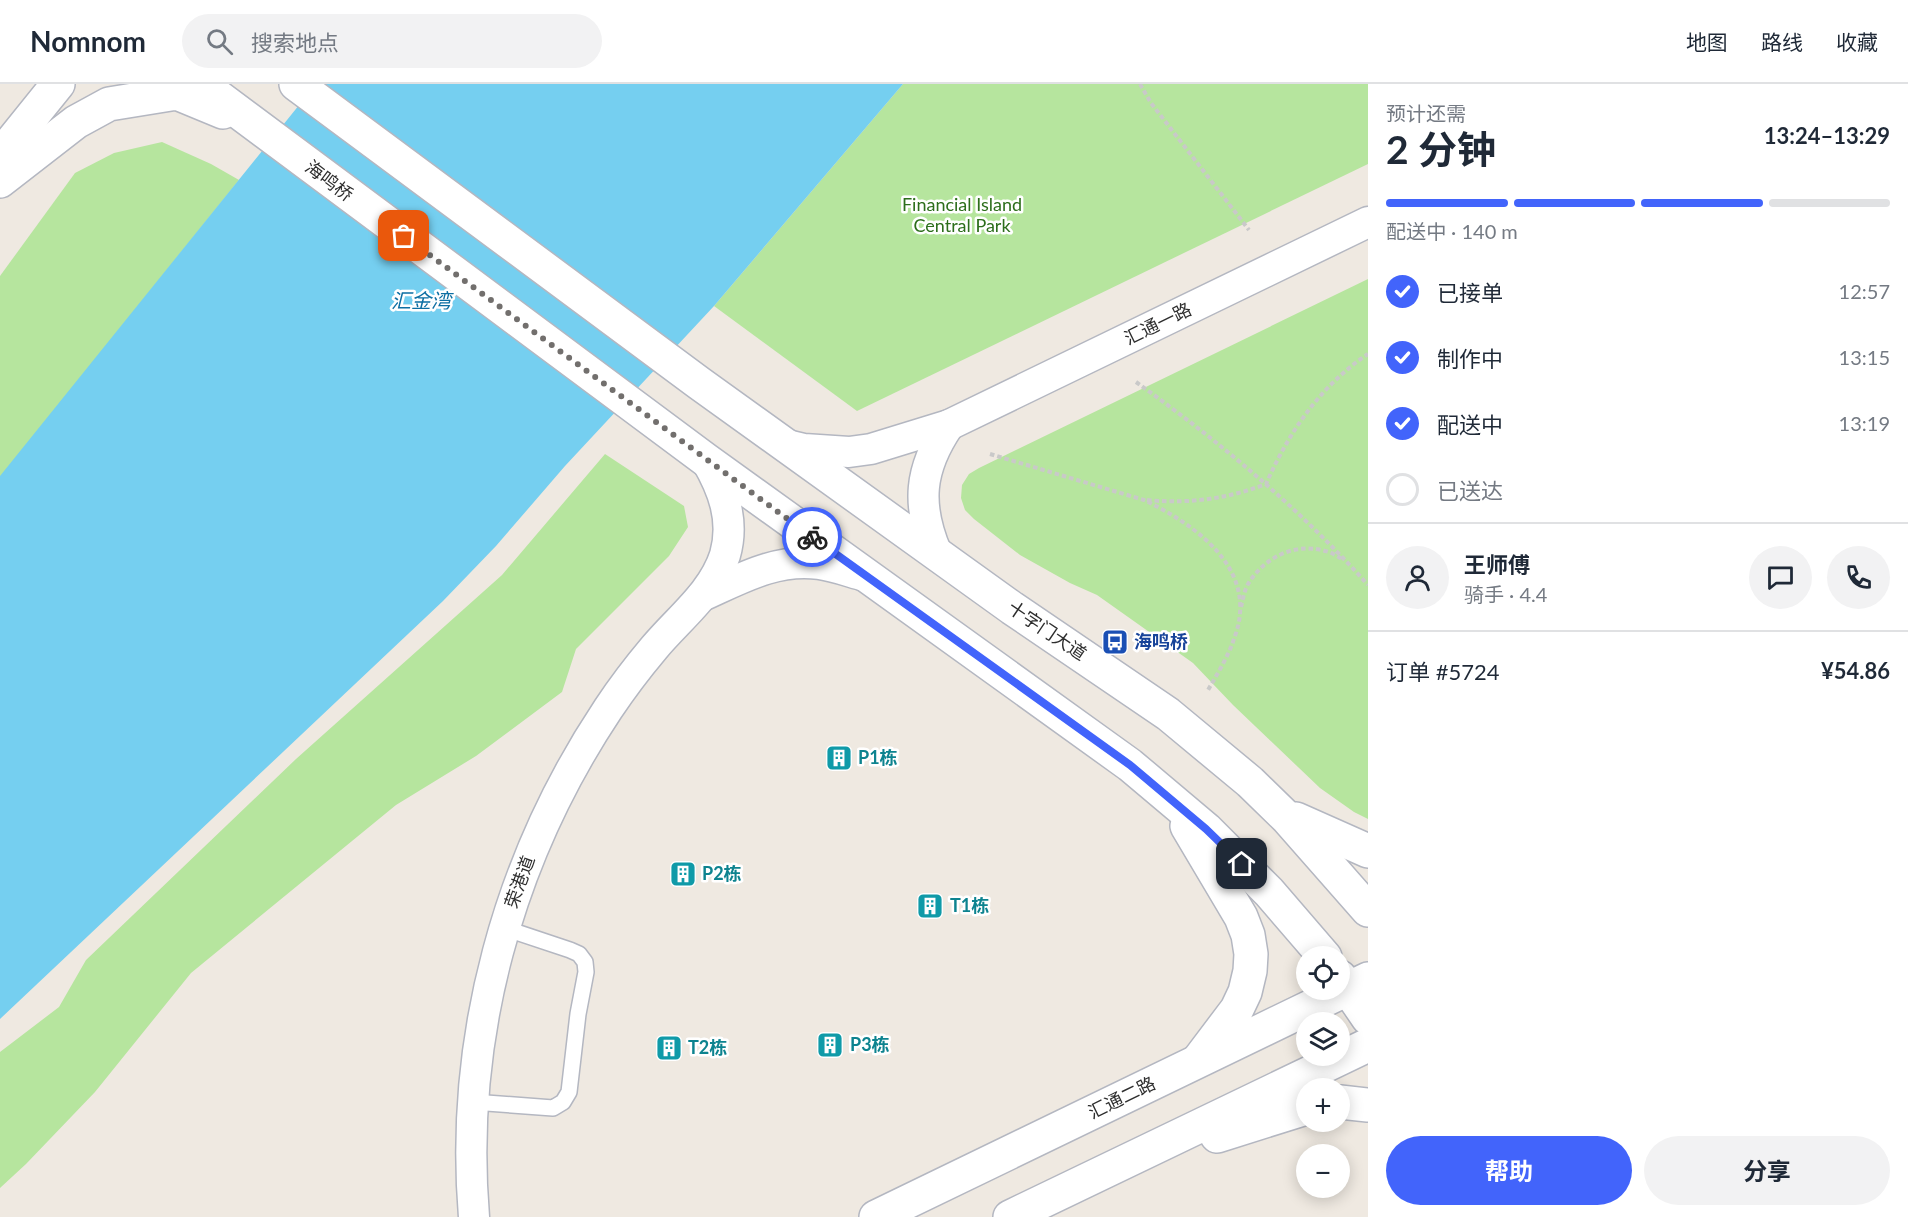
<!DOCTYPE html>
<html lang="zh">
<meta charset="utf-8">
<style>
:root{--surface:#fff;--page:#f2f2f3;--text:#1f2937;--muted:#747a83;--line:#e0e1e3;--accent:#4264fb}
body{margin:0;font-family:Lato,"Noto Sans SC",sans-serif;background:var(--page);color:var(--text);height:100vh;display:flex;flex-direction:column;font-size:22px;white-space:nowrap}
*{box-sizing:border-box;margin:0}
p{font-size:20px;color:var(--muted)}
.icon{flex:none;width:33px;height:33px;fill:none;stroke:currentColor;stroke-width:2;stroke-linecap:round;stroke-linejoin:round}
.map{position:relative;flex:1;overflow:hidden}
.side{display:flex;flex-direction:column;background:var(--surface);width:540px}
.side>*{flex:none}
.tools{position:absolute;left:1296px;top:862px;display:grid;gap:12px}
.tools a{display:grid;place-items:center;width:54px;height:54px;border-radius:50%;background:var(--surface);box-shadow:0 3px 15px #0003;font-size:30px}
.pin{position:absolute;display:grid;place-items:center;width:51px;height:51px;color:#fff;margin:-26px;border-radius:12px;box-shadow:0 3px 9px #0006}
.courier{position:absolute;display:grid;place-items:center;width:60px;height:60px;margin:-30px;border:4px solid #4264fb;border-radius:50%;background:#fff;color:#222;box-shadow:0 2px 8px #0007}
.overview em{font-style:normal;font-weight:700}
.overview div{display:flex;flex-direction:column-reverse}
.overview{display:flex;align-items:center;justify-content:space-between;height:102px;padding:0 18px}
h1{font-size:39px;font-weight:700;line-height:45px}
.bar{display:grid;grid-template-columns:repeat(4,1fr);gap:9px 6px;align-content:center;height:72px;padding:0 18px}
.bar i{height:8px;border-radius:4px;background:var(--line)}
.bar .active{background:var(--accent)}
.bar p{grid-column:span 4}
.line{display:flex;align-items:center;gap:15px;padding:0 18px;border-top:2px solid var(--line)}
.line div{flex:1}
.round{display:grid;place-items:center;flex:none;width:63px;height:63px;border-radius:32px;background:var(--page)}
ol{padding:0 18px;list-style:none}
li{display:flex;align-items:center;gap:18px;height:66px}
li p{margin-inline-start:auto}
li .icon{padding:6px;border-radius:50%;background:var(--accent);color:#fff;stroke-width:4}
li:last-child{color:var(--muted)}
li i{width:33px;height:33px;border:3px solid var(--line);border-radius:50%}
.cta{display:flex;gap:12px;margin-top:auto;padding:12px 18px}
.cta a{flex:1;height:69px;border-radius:36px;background:var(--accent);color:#fff;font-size:24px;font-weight:700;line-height:69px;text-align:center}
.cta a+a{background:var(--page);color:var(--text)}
header{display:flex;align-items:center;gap:36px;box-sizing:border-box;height:84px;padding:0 30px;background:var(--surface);border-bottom:2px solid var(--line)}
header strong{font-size:28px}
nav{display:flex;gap:33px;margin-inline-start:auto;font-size:21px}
.search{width:420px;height:54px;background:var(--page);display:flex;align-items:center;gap:15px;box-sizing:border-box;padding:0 21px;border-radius:33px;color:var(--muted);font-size:22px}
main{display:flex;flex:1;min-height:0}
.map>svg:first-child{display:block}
.green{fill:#b6e59e}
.water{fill:#75cff0}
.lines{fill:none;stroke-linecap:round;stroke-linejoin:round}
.lane-casing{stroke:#b4b7c1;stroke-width:18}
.street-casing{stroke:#b4b7c1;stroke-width:33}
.secondary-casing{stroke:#b4b7c1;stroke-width:36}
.path{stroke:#c9c9c9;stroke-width:4;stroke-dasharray:4.5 3;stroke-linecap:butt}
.lane{stroke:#fff;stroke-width:15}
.street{stroke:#fff;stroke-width:30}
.secondary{stroke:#fff;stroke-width:33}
.done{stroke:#726f6d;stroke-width:6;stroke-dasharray:0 10.8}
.route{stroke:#4264fb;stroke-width:8}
.labels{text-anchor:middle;stroke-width:5;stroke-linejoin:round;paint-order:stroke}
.street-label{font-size:18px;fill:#2e2e2e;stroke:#fff}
.park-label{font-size:18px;fill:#2c6e1b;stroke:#fff}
.transit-label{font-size:18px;font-weight:bold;fill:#164399;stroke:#fff;text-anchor:start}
.culture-label{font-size:18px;font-weight:bold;fill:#0d838f;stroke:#fff;text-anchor:start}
.water-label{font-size:20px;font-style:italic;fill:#0d6fa3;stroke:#fff}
</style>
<header>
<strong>Nomnom</strong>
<div class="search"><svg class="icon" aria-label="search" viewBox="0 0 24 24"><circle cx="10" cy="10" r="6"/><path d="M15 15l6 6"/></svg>搜索地点</div>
<nav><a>地图</a><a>路线</a><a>收藏</a></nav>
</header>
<main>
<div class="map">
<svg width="1368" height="1133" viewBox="0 0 1368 1133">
<rect width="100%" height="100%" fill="#efe9e1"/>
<g class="green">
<polygon points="903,0 1368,0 1368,80 857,327 714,222"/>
<polygon points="162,58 211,80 239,96 0,394 0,192 75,89 114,69"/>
<polygon points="1368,195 1368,735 1354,728 1320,704 1233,621 1193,579 1097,511 1070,499 1020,471 974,435 965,426 961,414 962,401 969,390 979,384"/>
<polygon points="605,370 684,422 688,443 669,472 576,565 562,608 476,672 396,721 191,889 95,1008 26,1080 0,1104 0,968 59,923 86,876 296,675 502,491"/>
</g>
<polygon class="water" points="316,0 903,0 714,222 565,382 496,462 443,517 0,935 0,392"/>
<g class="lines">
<defs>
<polyline id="lane" points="473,1018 553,1024 563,1018 569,1008 578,930 586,888 585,878 579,870 570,866 504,844"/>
<g id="street">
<polyline points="783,360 804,365 849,368 871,365 949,341 1368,138"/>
<path d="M937,470C916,421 919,385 949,341"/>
<path d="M702,512C740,495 776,474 819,480C834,482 850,488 865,492"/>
<path d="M474,1133C459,954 508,775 608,625C622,604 638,583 654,564C679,534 713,509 725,471C735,436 723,405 706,376"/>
</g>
<g id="secondary">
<polyline points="201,0 706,376 1130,681 1206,745 1269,808 1325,873"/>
<polyline points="296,0 699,299 1012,524 1168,630 1250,698 1288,735 1368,826"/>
<polyline points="0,72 58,0"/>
<polyline points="0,97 76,38 109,20 177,9 223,28"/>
<polyline points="1296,735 1368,767"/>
<polyline points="1187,742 1241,833 1248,851 1251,870 1250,887 1245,908 1237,925 1200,974"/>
<polyline points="1340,893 1368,934"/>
<polyline points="1340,1018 1368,1021"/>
<polyline points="1217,1052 1306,1024"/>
<polyline points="876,1133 1368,895"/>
<polyline points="1010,1133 1368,961"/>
</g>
</defs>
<use href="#lane" class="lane-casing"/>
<use href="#street" class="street-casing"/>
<use href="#secondary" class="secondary-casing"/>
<g class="path">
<polyline points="1140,0 1151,19 1249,146"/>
<path d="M1136,298C1220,358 1299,424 1368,501"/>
<path d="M990,370L1144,416C1196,441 1259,485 1235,552C1229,571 1218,589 1208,606"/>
<path d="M1147,416C1189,420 1227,415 1266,400C1289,348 1320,302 1368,270"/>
<path d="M1241,523C1243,516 1244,507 1248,500C1264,474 1294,458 1325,467C1331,468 1337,472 1342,475"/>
</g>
<use href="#lane" class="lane"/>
<use href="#street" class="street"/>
<use href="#secondary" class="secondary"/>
</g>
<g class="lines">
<polyline class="done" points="404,152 812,453"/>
<polyline class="route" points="812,453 1130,681 1206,745 1242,780"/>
</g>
<defs>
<symbol id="bus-square" viewBox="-11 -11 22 22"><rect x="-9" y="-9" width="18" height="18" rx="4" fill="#1a4fb4" stroke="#fff"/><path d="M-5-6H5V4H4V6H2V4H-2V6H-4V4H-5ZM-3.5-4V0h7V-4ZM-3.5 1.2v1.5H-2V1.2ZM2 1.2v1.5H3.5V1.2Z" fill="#fff"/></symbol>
<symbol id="building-square" viewBox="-11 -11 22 22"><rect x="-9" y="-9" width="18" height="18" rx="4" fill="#0f9aa8" stroke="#fff"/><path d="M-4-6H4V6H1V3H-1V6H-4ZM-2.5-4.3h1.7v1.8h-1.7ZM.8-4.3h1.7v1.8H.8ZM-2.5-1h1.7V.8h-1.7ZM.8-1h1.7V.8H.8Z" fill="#fff"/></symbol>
</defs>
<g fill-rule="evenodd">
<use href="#bus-square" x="1100" y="543" width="30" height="30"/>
<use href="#building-square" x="824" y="659" width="30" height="30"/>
<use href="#building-square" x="668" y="775" width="30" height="30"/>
<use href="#building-square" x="915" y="807" width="30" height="30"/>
<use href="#building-square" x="815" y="946" width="30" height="30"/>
<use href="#building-square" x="654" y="949" width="30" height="30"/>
</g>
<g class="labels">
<g class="street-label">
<text transform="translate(329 97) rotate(37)" y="6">海鸣桥</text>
<text transform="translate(1158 240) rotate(-26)" y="6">汇通一路</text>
<text transform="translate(1047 547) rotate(34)" y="6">十字门大道</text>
<text transform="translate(520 798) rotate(-70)" y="6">荣港道</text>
<text transform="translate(1122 1014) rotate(-26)" y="6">汇通二路</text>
</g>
<g class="park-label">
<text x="962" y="127">Financial Island<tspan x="962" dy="21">Central Park</tspan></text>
</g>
<g class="transit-label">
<text x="1134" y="564">海鸣桥</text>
</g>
<g class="culture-label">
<text x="858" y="680">P1栋</text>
<text x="702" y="796">P2栋</text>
<text x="950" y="828">T1栋</text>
<text x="850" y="967">P3栋</text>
<text x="688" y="970">T2栋</text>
</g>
<g class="water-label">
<text x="421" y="224">汇金湾</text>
</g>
</g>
</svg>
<div class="tools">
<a><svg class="icon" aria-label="locate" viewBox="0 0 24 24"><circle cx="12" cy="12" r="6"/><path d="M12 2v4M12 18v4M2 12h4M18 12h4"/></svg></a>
<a><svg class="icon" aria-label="layers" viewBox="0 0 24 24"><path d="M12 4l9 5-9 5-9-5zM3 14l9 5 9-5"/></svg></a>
<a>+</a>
<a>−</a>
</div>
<div class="pin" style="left:404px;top:152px;background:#ea580c"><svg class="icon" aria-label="bag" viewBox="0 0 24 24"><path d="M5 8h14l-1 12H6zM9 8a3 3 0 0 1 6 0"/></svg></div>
<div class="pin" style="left:1242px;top:780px;background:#1f2937"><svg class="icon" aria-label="home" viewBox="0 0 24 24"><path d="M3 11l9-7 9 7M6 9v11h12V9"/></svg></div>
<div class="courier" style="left:812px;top:453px"><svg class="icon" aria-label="bike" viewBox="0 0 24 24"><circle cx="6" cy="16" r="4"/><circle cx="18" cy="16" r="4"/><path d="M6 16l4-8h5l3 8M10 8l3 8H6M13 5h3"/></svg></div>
</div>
<section class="side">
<div class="overview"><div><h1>2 分钟</h1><p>预计还需</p></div><em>13:24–13:29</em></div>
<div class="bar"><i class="active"></i><i class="active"></i><i class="active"></i><i></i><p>配送中 · 140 m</p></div>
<ol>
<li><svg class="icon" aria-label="check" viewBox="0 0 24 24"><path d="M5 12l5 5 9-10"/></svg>已接单<p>12:57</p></li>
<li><svg class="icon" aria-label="check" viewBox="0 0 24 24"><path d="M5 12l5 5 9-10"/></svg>制作中<p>13:15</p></li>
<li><svg class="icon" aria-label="check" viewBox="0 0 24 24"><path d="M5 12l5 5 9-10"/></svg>配送中<p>13:19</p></li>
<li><i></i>已送达</li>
</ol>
<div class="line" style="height:108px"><a class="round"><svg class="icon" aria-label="person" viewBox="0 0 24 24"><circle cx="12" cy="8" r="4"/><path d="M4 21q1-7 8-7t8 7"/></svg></a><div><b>王师傅</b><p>骑手 · 4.4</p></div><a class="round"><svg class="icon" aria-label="chat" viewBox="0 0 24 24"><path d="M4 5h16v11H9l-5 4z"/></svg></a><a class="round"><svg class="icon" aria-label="phone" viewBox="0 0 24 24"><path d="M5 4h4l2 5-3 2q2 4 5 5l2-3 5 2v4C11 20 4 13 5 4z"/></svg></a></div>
<div class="line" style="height:78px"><div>订单 #5724</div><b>¥54.86</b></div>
<div class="cta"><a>帮助</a><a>分享</a></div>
</section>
</main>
